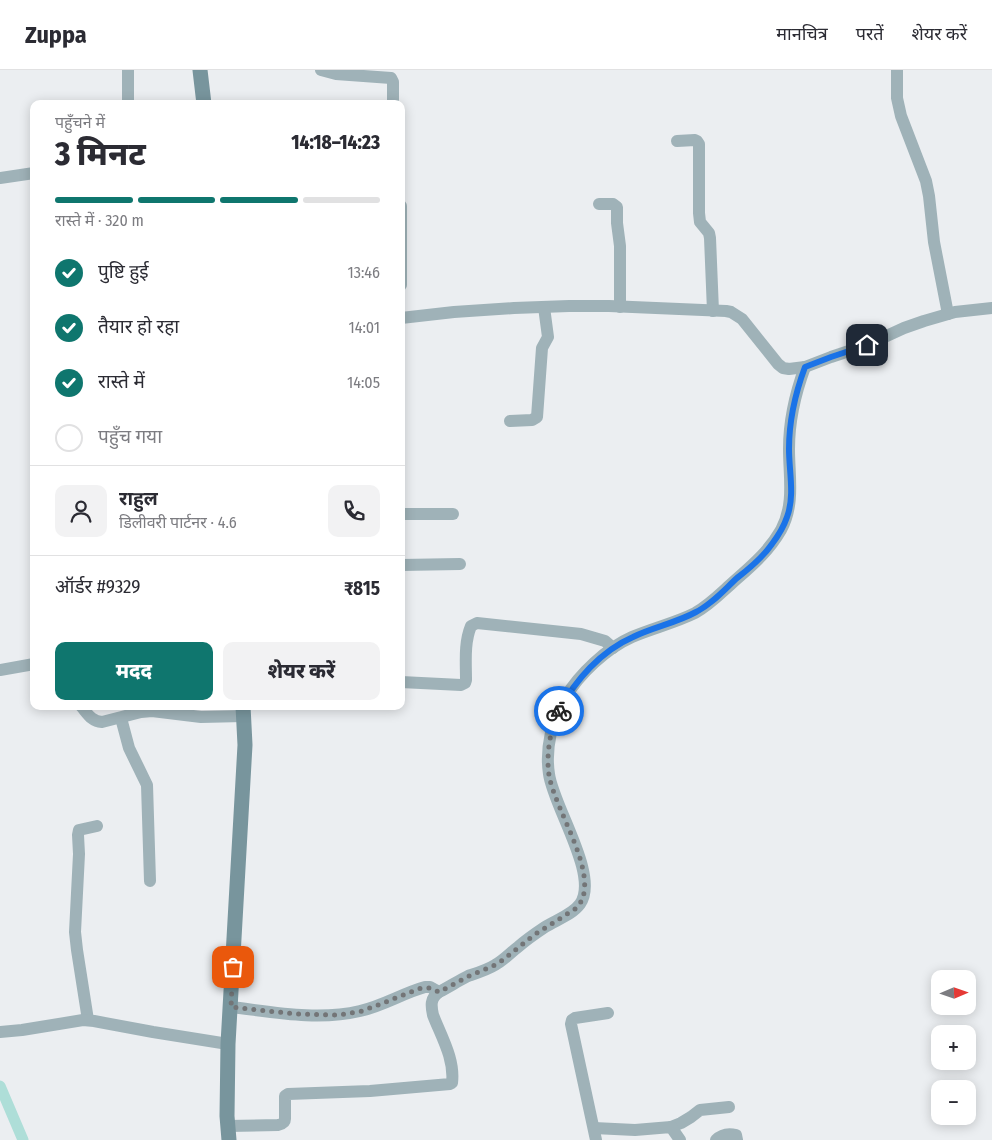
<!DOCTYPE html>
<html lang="hi">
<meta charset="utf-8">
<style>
:root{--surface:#fff;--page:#f2f2f3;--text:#2b2b33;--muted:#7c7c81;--line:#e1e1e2;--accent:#0f766e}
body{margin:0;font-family:"Fira Sans Condensed","Noto Sans Devanagari",sans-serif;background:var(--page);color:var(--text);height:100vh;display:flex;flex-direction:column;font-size:19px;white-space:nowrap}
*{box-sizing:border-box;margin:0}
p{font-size:16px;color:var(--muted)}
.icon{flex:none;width:28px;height:28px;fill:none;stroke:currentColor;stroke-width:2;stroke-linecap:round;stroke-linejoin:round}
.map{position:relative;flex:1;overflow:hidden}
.panel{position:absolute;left:30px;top:30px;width:375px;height:610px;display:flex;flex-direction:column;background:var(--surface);border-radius:10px;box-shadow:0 2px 12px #0003}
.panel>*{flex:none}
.needle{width:32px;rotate:88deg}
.tools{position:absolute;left:931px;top:900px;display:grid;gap:10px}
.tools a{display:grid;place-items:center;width:45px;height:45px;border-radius:10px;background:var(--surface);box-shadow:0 2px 12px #0003;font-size:25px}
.pin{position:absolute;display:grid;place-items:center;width:42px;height:42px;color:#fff;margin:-21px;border-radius:10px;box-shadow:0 2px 8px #0006}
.courier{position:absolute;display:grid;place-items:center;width:50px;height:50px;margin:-25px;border:4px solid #1a73e8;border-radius:50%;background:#fff;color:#222;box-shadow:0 1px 6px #0007}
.overview em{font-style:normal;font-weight:800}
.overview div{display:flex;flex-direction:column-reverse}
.overview{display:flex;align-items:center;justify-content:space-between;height:85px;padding:0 25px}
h1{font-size:32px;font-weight:800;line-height:38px}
.bar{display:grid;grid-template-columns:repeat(4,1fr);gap:8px 5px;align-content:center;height:60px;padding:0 25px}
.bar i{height:6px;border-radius:4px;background:var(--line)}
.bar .on{background:var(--accent)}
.bar p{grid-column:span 4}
.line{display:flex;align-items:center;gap:12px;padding:0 25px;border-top:1px solid var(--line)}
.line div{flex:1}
.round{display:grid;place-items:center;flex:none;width:52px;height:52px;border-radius:10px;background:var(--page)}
ol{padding:0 25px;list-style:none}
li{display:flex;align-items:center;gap:15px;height:55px}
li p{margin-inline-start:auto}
li .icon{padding:5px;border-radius:50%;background:var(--accent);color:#fff;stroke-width:4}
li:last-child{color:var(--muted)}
li i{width:28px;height:28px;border:2px solid var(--line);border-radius:50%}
.primary-button{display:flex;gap:10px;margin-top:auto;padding:10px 25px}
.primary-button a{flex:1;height:58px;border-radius:10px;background:var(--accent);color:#fff;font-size:20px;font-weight:800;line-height:58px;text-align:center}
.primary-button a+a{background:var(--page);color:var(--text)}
header{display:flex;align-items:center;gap:30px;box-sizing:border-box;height:70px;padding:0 25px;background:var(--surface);border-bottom:1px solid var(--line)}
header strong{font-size:24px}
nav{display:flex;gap:28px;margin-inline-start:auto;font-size:18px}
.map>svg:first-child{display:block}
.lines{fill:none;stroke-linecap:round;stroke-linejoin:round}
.canal{stroke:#aeded8;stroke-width:11}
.street{stroke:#9fb2b8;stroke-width:12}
.secondary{stroke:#78959d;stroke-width:15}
.done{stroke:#737577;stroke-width:5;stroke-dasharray:0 9}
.route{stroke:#1a73e8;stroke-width:6}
</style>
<header>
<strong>Zuppa</strong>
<nav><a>मानचित्र</a><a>परतें</a><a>शेयर करें</a></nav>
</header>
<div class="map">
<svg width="992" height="1070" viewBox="0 0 992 1070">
<rect width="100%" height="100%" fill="#ebeef1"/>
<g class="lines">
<polyline class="canal" points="0,1016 23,1070"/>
<g class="street">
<polyline points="128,0 128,34"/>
<polyline points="321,0 336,4 391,8 393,12 393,34"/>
<polyline points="897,0 897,28 901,46 926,111 929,126 934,172 948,244"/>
<polyline points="677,71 695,70 697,71 699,74 699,143 700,152 709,163 710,168 713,241"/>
<polyline points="0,108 34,103"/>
<polyline points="599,134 613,134 617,137 617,153 620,176 620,237"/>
<polyline points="401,136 401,215"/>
<polyline points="401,248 454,242 514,238 569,236 609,236 726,241 731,242 742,249 778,294 783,298 789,299 805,297 831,287 867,275 904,258 924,251 955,242 992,238"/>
<polyline points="510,351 532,350 537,347 542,278 548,267 544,237"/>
<polyline points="401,444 453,444"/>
<polyline points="401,495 460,494"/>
<polyline points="0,600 34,594"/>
<path d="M401,612L461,615L465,613L466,610C466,592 464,573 471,556L477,553L581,564L605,571L613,578"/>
<path d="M81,636C88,644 91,651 102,652L141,642L152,641L201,647L243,646"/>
<polyline points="121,648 129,678 147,715 150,811"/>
<path d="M231,937C273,942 318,951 360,941C383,936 403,923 425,917H430L439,922C449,917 458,911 468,906C477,903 487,900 495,895C504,890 510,883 518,877C526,870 536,863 545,857C556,850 572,845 580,834C600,806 553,736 549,704C545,678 552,650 565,628C579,604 607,578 632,567C653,558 675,553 695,543C708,536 719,525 730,515C750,497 767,484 781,460C795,434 789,407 789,379C789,350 795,324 805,297"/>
<polyline points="88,950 77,880 75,862 79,784 78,765 79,760 97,756"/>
<polyline points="0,962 22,960 83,950 94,951 153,962 228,974"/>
<path d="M228,1056L278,1055C282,1054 285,1053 285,1049V1026L288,1024L370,1021L450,1014L452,1013C455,989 441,966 433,945C431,936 430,928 439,922"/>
<polyline points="671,1057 681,1053 691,1047 700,1040 729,1037"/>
<polyline points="594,1058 635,1060 671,1057 680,1070"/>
<polyline points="596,1070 571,954 572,950 575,948 608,943"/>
<path d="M716,1070C721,1065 728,1063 736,1065L737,1070"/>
</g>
<g class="secondary">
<polyline points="200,0 204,34"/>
<polyline points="229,1070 227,1046 228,974 245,675 243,636"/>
</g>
</g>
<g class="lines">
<path class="done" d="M233,897L231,937L296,944L339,945L362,941L378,935L421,918H430L439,922L467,907L493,896L503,890L534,865L575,839C578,835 582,832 583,827C593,794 555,739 549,705C546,686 550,658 559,641"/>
<path class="route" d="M559,641C575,610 601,581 633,567C653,557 676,553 696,542C712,534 724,520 737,508C750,498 763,487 772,474C778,466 784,456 787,447C795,426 789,401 789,379C789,350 795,324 805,297L831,287L867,275"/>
</g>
</svg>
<div class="tools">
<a><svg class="needle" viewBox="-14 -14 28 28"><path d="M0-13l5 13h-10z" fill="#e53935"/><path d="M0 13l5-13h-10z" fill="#7c7c81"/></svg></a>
<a>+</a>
<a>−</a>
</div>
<div class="pin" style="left:233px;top:897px;background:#ea580c"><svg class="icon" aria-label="bag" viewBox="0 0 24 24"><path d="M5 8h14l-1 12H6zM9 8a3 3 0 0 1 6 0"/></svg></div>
<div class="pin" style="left:867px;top:275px;background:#1f2937"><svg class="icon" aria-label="home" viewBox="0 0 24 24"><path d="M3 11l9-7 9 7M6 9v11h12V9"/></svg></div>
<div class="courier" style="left:559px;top:641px"><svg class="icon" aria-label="bike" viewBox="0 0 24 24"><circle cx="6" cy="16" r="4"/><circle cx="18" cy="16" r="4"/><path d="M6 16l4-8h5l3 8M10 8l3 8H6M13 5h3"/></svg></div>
<section class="panel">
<div class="overview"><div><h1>3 मिनट</h1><p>पहुँचने में</p></div><em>14:18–14:23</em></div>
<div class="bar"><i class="on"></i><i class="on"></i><i class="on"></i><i></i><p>रास्ते में · 320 m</p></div>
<ol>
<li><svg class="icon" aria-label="check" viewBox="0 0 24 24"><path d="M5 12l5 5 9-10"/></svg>पुष्टि हुई<p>13:46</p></li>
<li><svg class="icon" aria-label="check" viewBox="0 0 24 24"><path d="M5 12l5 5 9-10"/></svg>तैयार हो रहा<p>14:01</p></li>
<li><svg class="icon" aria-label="check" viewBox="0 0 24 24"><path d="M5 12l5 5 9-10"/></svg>रास्ते में<p>14:05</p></li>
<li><i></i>पहुँच गया</li>
</ol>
<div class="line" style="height:90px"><a class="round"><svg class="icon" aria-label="person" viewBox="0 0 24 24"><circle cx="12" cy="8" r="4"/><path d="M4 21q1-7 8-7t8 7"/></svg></a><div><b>राहुल</b><p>डिलीवरी पार्टनर · 4.6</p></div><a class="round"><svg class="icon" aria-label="phone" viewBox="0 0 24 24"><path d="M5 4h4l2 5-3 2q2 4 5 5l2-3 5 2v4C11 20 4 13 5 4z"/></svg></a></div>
<div class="line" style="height:65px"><div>ऑर्डर #9329</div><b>₹815</b></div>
<div class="primary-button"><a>मदद</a><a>शेयर करें</a></div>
</section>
</div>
